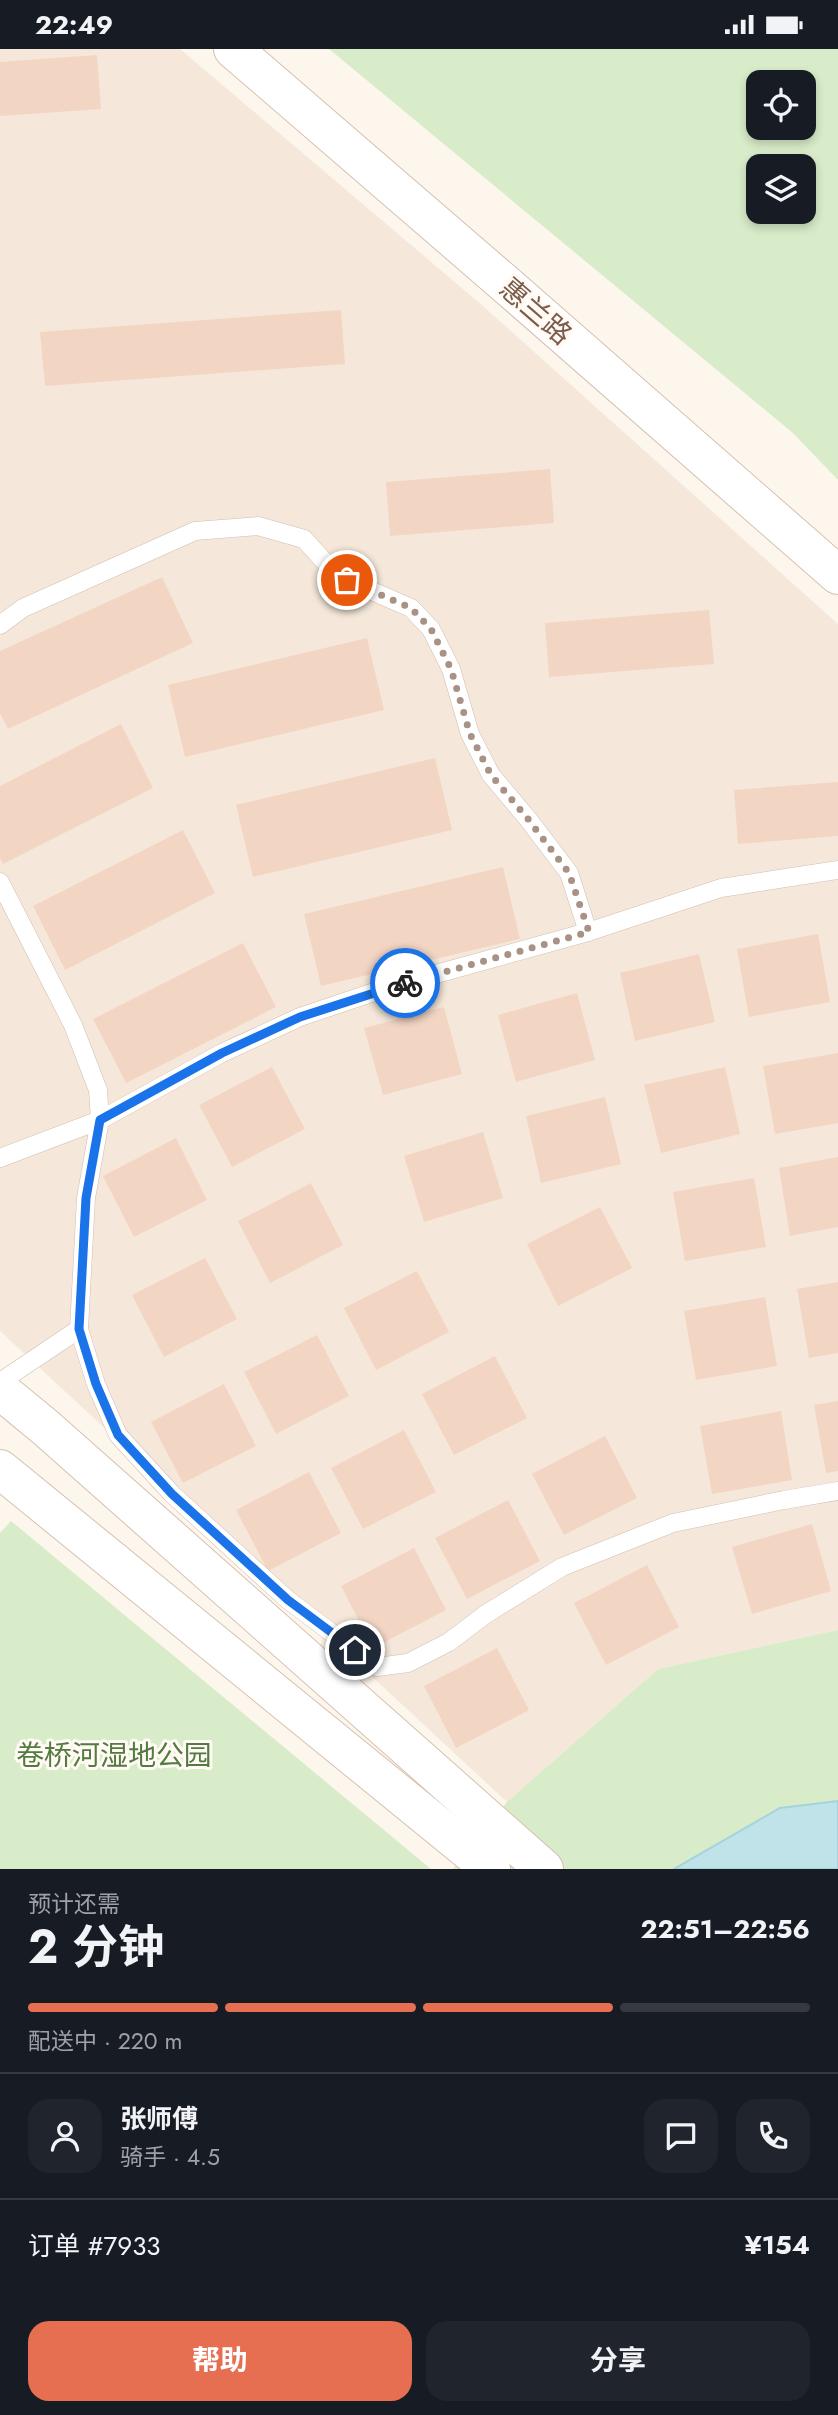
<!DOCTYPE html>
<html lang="zh">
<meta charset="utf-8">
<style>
:root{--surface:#171b24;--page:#20242c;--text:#f1f3f6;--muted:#9ea1a6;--line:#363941;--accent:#e76f51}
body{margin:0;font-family:Jost,"Noto Sans SC",sans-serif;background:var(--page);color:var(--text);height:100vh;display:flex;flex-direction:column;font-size:26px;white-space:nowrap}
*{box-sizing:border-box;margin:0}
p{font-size:23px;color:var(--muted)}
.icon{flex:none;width:38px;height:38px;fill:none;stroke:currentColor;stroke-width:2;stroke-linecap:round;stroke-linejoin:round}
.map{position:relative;height:1820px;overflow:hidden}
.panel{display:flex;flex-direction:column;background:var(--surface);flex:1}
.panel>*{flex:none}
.buttons{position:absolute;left:746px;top:21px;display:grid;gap:14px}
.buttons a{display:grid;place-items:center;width:70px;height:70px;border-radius:14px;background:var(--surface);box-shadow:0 4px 10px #0003;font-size:35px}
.pin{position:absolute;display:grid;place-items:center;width:60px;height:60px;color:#fff;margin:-30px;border:4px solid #fff;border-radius:50%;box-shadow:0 2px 7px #0007}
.courier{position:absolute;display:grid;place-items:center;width:70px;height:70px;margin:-35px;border:5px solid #1a73e8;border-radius:50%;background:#fff;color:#222;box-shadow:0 2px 9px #0007}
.summary em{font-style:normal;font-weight:700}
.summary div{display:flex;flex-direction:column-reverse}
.summary{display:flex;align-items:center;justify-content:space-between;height:119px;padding:0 28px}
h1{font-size:46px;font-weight:700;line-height:52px}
.bar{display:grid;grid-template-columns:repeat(4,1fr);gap:10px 7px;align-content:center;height:84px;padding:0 28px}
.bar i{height:9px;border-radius:5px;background:var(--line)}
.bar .selected{background:var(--accent)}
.bar p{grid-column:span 4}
.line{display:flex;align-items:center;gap:18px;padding:0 28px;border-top:2px solid var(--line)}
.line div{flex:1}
.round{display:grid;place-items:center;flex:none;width:74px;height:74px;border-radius:21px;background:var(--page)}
.action{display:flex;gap:14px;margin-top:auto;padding:14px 28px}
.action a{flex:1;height:80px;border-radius:21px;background:var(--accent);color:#fff;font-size:28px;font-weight:700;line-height:80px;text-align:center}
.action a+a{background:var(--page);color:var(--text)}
.status{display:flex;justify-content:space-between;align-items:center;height:49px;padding:0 35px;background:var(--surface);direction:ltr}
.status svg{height:19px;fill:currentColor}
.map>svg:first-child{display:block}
.residential{fill:#f5e8da}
.green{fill:#d8ecc9;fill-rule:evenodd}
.water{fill:#bfe3e8;stroke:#a5d3da;stroke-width:2}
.building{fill:#f3d5c3}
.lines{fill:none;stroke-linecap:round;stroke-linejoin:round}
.lane-casing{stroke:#d1beb0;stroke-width:19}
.secondary-casing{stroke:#d6c0b0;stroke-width:40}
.lane{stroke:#fff;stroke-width:18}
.secondary{stroke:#fff;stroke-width:38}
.done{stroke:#a89285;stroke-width:7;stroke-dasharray:0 12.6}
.route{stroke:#1a73e8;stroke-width:9}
.labels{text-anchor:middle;stroke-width:6;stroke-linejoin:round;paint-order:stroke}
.street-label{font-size:28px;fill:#7a5c4d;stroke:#fffaf3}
.park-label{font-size:28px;fill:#537a41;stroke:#fffaf3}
</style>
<div class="status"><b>22:49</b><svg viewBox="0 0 49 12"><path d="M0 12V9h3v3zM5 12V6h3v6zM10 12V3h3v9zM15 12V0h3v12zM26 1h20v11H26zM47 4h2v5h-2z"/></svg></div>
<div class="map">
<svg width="838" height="1820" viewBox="0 0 838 1820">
<rect width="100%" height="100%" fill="#fdf6ec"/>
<polygon class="residential" points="0,0 180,0 483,257 838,575 838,1581 658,1620 507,1753 0,1282"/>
<g class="green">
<path d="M329,0H838V431L793,384ZM758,33H803V79H758ZM758,117H803V163H758Z"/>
<polygon points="11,1472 431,1820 0,1820 0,1484"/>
<polygon points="838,1581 838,1820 453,1820 507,1753 658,1620"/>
</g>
<polygon class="water" points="838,1752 838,1820 674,1820 780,1759"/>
<g class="building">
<polygon points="97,6 101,60 0,67 0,13"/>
<polygon points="341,261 345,315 45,337 40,283"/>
<polygon points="550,420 554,474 390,487 386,433"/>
<polygon points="162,528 193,594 8,680 0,664 0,602"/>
<polygon points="709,561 714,615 549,628 545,574"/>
<polygon points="367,589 384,661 185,708 168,636"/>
<polygon points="121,675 153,739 3,815 0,809 0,737"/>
<polygon points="435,709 452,781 253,828 236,756"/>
<polygon points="838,733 838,787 738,795 734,741"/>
<polygon points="183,781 215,844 65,921 33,857"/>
<polygon points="503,818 520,890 321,937 304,865"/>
<polygon points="818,885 830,953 749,968 737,900"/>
<polygon points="243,894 276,958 126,1034 93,970"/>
<polygon points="699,905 715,973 635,992 620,924"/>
<polygon points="577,944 595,1011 516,1033 498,966"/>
<polygon points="444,958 462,1025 383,1046 364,979"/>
<polygon points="838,1004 838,1074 775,1085 763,1017"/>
<polygon points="272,1018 305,1080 232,1118 199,1056"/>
<polygon points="725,1018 740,1085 661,1104 644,1036"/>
<polygon points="605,1048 621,1115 541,1134 526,1067"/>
<polygon points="483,1083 503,1149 424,1173 404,1107"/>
<polygon points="176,1089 207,1151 134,1188 103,1127"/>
<polygon points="838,1108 838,1178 790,1187 779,1119"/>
<polygon points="754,1129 766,1198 685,1212 673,1143"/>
<polygon points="311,1134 343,1196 270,1234 238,1172"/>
<polygon points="600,1158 632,1219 558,1257 527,1195"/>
<polygon points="205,1209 237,1270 164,1308 132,1246"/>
<polygon points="417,1222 449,1283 376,1321 344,1259"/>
<polygon points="838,1233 838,1304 809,1309 797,1240"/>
<polygon points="765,1248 777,1317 696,1331 684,1262"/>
<polygon points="317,1286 349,1347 276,1385 244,1323"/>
<polygon points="495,1307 527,1369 454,1406 422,1345"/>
<polygon points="224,1335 256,1397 183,1434 151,1373"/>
<polygon points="838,1352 838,1422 826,1424 814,1356"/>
<polygon points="781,1362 792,1431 712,1445 700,1377"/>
<polygon points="404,1381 436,1443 363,1480 331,1419"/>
<polygon points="605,1387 637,1449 564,1486 532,1425"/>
<polygon points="309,1423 341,1484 268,1522 236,1461"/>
<polygon points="508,1451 540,1512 467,1550 435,1489"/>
<polygon points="812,1475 831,1542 752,1565 732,1498"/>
<polygon points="414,1499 446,1561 373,1599 341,1537"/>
<polygon points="647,1516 679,1578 606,1616 574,1554"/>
<polygon points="497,1599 529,1661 456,1699 424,1637"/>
</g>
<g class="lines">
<defs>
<g id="lane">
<polyline points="0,576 23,559 195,482 258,477 304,490 323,511 347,531 411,559 431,580 451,620 470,685 491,726 528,770 569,824 588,883"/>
<polyline points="0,833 73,976 98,1041 100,1071 86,1149 79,1280 96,1335 118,1386 172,1445 288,1551 377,1618 408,1614 449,1593 486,1565 562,1518 673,1474 784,1451 838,1442"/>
<polyline points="0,1109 100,1071 222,1004 300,968 389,938 588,883 721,839 838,821"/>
<polyline points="0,1333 79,1280"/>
</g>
<g id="secondary">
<polyline points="233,0 503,233 838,526"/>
<polyline points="0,1341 45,1378 544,1820"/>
<polyline points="0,1420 491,1820"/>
</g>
</defs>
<use href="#lane" class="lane-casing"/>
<use href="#secondary" class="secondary-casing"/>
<use href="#lane" class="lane"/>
<use href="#secondary" class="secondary"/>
</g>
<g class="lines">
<polyline class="done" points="347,531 411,559 431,580 451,620 470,685 491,726 528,770 569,824 589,883 405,934"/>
<polyline class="route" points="355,1601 288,1551 172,1445 118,1386 96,1335 79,1280 86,1149 100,1071 222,1004 300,968 405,934"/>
</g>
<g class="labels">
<g class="street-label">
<text transform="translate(536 262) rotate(41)" y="10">惠兰路</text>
</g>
<g class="park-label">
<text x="114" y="1716">卷桥河湿地公园</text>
</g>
</g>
</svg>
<div class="buttons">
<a><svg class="icon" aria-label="locate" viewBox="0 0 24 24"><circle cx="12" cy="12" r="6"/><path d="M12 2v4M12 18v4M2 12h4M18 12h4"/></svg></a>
<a><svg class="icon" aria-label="layers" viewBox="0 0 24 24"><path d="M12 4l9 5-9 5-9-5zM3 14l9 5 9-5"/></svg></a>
</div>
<div class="pin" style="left:347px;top:531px;background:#ea580c"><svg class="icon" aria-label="bag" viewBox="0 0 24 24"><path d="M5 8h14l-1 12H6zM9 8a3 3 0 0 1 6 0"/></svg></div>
<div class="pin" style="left:355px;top:1601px;background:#1f2937"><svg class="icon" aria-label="home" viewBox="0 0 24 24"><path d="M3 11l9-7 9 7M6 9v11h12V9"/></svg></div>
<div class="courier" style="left:405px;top:934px"><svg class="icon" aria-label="bike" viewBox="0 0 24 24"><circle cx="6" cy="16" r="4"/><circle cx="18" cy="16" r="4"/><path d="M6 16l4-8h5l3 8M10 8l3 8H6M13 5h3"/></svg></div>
</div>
<section class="panel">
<div class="summary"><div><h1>2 分钟</h1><p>预计还需</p></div><em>22:51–22:56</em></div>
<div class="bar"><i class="selected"></i><i class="selected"></i><i class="selected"></i><i></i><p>配送中 · 220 m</p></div>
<div class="line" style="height:126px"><a class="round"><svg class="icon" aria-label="person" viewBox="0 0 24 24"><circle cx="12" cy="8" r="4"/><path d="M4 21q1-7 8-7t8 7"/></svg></a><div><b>张师傅</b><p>骑手 · 4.5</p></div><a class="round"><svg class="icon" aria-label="chat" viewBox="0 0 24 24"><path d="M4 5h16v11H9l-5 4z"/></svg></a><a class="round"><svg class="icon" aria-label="phone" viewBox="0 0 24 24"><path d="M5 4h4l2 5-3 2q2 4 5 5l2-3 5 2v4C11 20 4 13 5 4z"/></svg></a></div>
<div class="line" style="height:91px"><div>订单 #7933</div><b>¥154</b></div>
<div class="action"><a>帮助</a><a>分享</a></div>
</section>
